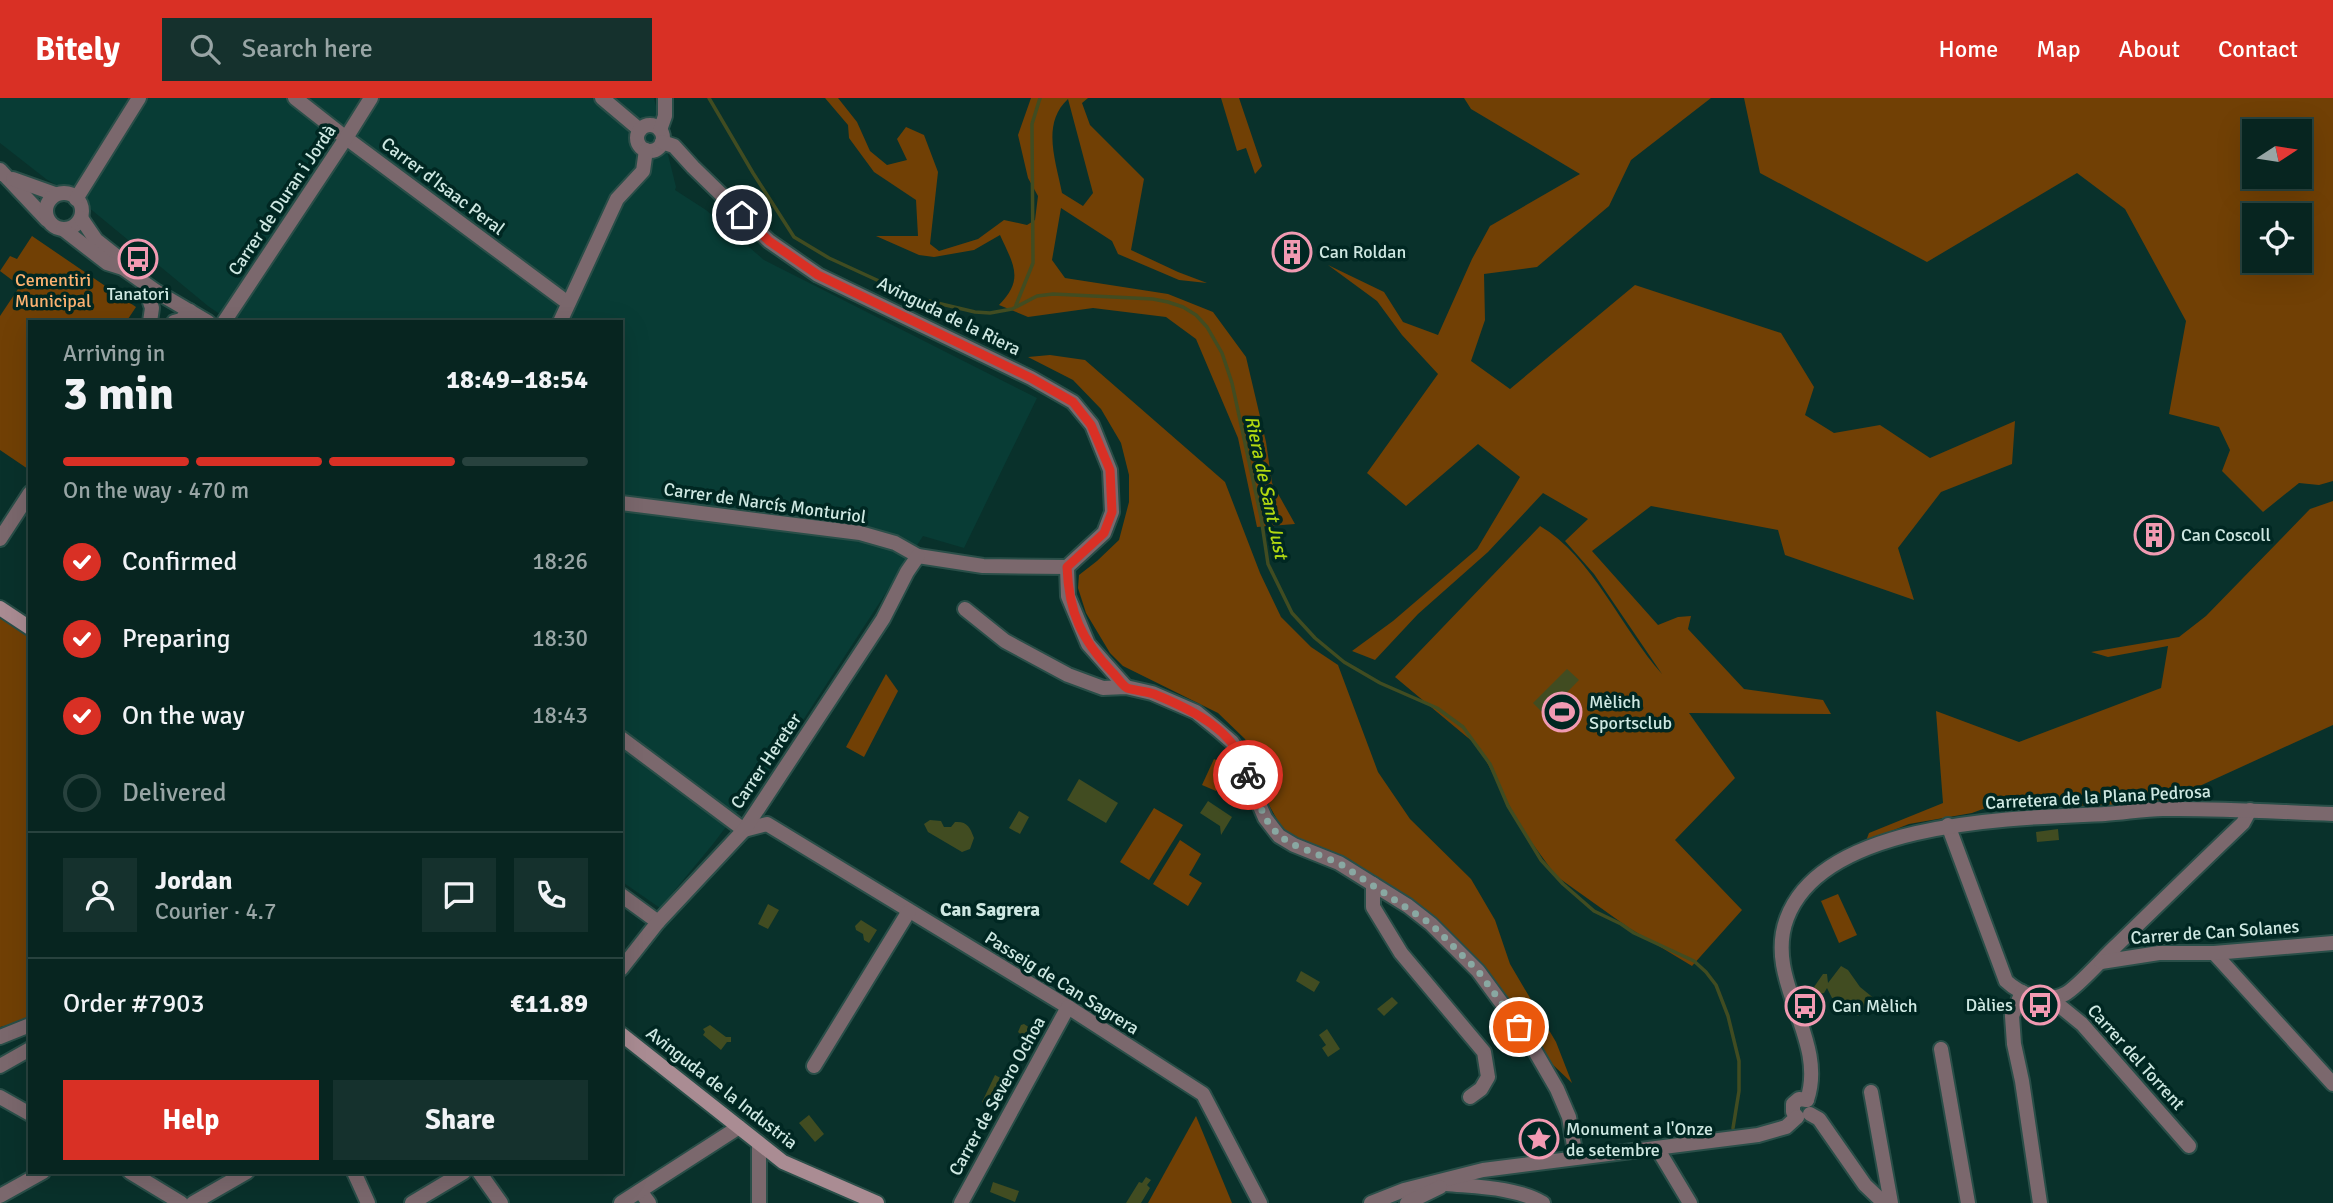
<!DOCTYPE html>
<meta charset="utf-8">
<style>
:root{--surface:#072520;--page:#15312d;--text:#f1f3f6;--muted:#98a5a5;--line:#28423e;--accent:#d93025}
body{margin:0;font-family:Signika,sans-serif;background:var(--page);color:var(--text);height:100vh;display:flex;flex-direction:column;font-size:26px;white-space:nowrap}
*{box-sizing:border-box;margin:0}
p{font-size:23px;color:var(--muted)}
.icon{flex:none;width:38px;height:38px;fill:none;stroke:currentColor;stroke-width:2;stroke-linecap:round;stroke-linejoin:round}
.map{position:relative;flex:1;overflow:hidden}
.sheet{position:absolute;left:28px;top:222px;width:595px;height:854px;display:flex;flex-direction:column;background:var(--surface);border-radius:0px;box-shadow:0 7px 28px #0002,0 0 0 2px var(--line)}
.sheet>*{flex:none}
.needle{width:46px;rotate:78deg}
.controls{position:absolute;left:2242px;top:21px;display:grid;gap:14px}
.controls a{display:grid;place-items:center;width:70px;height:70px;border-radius:0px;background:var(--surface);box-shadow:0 7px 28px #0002,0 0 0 2px var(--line);font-size:35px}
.pin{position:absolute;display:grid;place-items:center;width:60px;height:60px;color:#fff;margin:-30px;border:4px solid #fff;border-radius:50%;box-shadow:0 2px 7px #0007}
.courier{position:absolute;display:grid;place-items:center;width:70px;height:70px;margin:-35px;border:5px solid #d93025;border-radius:50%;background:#fff;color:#222;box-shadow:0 2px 9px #0007}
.overview em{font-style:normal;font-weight:800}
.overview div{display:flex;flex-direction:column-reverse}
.overview{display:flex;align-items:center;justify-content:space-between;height:119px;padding:0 35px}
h1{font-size:46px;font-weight:800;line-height:52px}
.bar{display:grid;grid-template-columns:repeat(4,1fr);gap:10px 7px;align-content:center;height:84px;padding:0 35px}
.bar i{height:9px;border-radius:5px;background:var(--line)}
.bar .on{background:var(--accent)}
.bar p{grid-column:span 4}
.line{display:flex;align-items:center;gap:18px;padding:0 35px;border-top:2px solid var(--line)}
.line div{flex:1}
.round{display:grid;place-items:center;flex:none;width:74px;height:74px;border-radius:0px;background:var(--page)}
ol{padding:0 35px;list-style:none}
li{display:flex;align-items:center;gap:21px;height:77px}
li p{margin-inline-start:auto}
li .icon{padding:7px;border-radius:50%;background:var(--accent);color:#fff;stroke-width:4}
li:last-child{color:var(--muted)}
li i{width:38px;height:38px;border:4px solid var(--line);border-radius:50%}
.button{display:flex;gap:14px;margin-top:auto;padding:14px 35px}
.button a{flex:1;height:80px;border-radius:0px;background:var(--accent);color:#fff;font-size:28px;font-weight:800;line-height:80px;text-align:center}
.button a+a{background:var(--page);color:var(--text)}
header{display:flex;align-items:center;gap:42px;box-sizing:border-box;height:98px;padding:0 35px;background:var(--accent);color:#fff}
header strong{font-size:33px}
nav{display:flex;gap:38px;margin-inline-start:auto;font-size:24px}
.search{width:490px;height:63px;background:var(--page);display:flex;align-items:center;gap:18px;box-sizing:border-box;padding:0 24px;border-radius:0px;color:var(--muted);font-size:26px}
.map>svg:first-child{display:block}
.built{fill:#083c35}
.green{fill:#714005;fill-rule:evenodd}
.water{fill:#414c21}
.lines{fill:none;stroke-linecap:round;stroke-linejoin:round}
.stream{stroke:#414c21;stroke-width:3.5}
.street-casing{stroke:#294e48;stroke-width:18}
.secondary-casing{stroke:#294e48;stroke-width:18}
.street{stroke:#7b686d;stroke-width:14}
.secondary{stroke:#aa8c93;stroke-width:14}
.done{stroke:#89a8a2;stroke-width:7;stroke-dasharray:0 12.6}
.route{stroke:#d93025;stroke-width:9}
.labels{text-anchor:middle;stroke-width:7;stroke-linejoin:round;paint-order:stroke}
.street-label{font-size:18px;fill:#cee8e2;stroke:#002722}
.poi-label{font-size:18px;fill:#cee8e2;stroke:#002722;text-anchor:start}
.park-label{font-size:18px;fill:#fcb271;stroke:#002722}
.water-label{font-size:19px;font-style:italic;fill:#b2d910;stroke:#002722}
.neighbourhood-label{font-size:19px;font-weight:bold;fill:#cee8e2;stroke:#002722}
</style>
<header>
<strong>Bitely</strong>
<div class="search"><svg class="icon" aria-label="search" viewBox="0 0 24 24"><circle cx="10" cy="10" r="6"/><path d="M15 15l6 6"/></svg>Search here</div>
<nav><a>Home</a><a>Map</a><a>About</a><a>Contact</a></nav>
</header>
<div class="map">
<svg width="2333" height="1105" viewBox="0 0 2333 1105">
<rect width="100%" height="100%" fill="#09312b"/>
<polygon class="built" points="0,0 654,0 676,89 675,92 706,112 764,162 1037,300 964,450 923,438 779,659 713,746 660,810 621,783 621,224 231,224 208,208 76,99 46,81 0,45"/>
<g class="green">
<path d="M825,0H838L857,24L870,53L887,67L907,62L897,41L906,29L924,37L938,74L930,146L939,153L978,141L1004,122L1027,127L1035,122L1038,98L1028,80L1018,37L1031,0H1088L1082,5L1090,27L1144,81L1131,152L1178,174L1207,185L1179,182L1118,156L1112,143L1061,110L1052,162L1065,180L1168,196L1213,214L1246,259L1266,344L1272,385L1295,426L1257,429L1238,340L1196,241L1166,219L1093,210L1028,219L999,207C1025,181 1013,166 1000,137L974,152L934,159L919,157L876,138H918L916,102L874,74L849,40L848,27ZM1068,1L1093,95L1083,108L1062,95C1056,63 1041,26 1068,1Z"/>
<polygon points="1221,0 1239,0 1262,68 1255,76 1246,50 1237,53"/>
<path d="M1464,0H1711L1631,62L1609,108L1537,169L1484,176L1485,222L1471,263L1510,291L1635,187L1781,235L1814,289L1805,317L1834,335L1880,327L1930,360L2015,323L2012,366L1941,394L1898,450L1914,502L1785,457L1778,432L1651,408L1592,453L1658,527L1678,519L1691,518L1688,531L1744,591L1823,602L1831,616L1689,615L1735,680L1675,742L1742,812L1692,868L1629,830L1556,778L1521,730L1479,649L1395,579L1540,428C1591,457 1623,533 1662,576L1594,476L1565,443L1588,421L1543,395L1488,454L1418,516L1375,562L1352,553L1393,523L1477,451L1520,379L1478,346L1406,408L1367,375L1438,276L1402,237L1377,203L1328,167L1384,194L1403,224L1438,237L1472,161L1490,128L1580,76L1471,11Z"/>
<path d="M1744,0H2333V383L2319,387L2299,385L2263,414L2222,373L2230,352L2219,329L2169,316L2186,223L2125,111L2077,75L1927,164L1760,75ZM2254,33H2300V79H2254ZM2254,117H2300V163H2254Z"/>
<polygon points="32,138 136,209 126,224 30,224 30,367 28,371 0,352 0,218 20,188 0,173 10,158 17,161"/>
<polygon points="1050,257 1085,262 1225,384 1260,475 1281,519 1311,549 1338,567 1378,674 1410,721 1471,781 1495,822 1510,866 1556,944 1572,985 1551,965 1491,880 1459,842 1408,800 1349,761 1292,739 1280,727 1269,707 1257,667 1245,641 1218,615 1123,568 1110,555 1086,515 1078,490 1079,477 1097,463 1119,442 1129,404 1129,377 1121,345 1101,311 1073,282 1028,259"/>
<polygon points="2333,403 2333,627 2158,707 1991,708 1972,715 1909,726 1866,743 1869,735 1943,705 1936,613 2019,644 2161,590 2168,548 2108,559 2091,554 2179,539 2206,518 2310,411"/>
<polygon points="0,520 30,539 30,922 0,929"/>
<polygon points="886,576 898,593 864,659 846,649"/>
<polygon points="1214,661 1227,667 1216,693 1202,687"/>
<polygon points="1154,710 1183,727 1149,782 1120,764"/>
<polygon points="1180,742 1201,756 1189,777 1202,785 1188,808 1153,786"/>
<polygon points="1838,796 1857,837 1839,845 1821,803"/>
<polygon points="1196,1018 1232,1105 1148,1105"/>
</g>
<g class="water">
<polygon points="1567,571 1579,582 1545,617 1533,605"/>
<polygon points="1079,681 1118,705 1106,725 1067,702"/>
<polygon points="1208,703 1232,719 1221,737 1220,728 1200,715"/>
<polygon points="1019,713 1029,719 1020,736 1009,730"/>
<path d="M930,722L941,723L944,729H951L955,724C967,723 970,729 974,740L970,751L962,754L928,734L924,726Z"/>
<polygon points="2058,731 2059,742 2037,744 2036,734"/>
<polygon points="768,806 779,812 768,831 758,826"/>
<polygon points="861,822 877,832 869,845 864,842 863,836 856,832 855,828"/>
<polygon points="1841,868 1848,872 1860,889 1876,902 1858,918 1852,908 1832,900 1827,890 1824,895 1818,896 1814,889 1823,876 1827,876 1828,885"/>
<polygon points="1301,873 1320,884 1314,894 1296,883"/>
<polygon points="1392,899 1398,905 1384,918 1377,911"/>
<polygon points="1024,926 1033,932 1035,940 1032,946 1018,934 1021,927"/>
<polygon points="710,927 726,939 731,939 731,944 727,944 721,952 703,937 705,934 703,931"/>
<polygon points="1327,931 1340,951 1328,959 1322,950 1326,947 1319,937"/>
<polygon points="995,977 1008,984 995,1011 982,1004"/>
<polygon points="809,1017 824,1036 815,1044 799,1025"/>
<polygon points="1146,1079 1151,1082 1147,1087 1150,1090 1141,1105 1126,1105 1139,1084 1142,1085"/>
<polygon points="993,1084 1019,1093 1015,1104 990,1094"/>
</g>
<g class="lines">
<g class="stream">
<polyline points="709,0 753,75 794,139 829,160 916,200 975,214 990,215 1012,211 1037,198 1053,196 1153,201 1168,204 1183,209 1196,217 1207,229 1222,255 1232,285 1261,419 1268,466 1292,515 1315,540 1344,564 1380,585 1437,610 1463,629 1490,666 1508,708 1541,762 1563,786 1594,813 1621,826 1634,835 1694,863 1706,874 1716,887 1728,918 1739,963 1739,993 1733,1030"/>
<polyline points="1016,207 1033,165 1032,26 1040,0"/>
</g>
<defs>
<g id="street">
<polyline points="295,0 346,40 568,205"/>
<polyline points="602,0 640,32"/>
<circle cx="650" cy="40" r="13"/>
<polyline points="660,32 665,18 665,0"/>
<polyline points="662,44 674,48 693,69 769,143 818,177 1031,280 1073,304 1092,327 1110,372 1112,414 1104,435 1067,469"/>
<polyline points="0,72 47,122"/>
<polyline points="13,81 55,96"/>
<circle cx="64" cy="113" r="18"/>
<polyline points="76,101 139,0"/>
<polyline points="81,120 96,142 115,157 123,170"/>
<polyline points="63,131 107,165 123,170 157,194 208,224"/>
<polyline points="150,224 152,210 150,204 157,194"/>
<polyline points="174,224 181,222 190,213"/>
<polyline points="224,224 346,40 371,0"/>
<polyline points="560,224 617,101 643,73 646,52"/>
<polyline points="621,405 860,435 895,445 918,458 983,468 1067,469"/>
<polyline points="0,441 30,395"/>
<polyline points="1067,469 1068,498 1088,546 1126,589"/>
<polyline points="965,511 1005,543 1068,577 1103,590 1126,589 1152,595 1196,614 1217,631 1232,644 1245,664 1250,685 1265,720 1279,738 1294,747 1339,765 1408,808 1431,826 1478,873 1528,941 1557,991 1569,1019 1576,1059"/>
<polyline points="621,640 744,732 767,726 1068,909 1203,996 1260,1105"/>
<path d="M1948,727L2006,883C2021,897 2046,906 2065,896C2077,890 2104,859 2116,848C2158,807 2200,766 2243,725L2250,712"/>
<polyline points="1373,786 1373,809 1401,855 1484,954 1488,979 1481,991 1470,999"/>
<polyline points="621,797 658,824"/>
<polyline points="2214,855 2333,986"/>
<polyline points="2101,864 2159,855 2214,855 2333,845"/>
<polyline points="621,871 658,824 744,732 883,521 907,474 918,458"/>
<polyline points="2022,894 2012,918 2014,946 2022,983 2040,1105"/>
<polyline points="2050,900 2082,926 2189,1048"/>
<polyline points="0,939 30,927"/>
<polyline points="1941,951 1968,1105"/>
<polyline points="0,968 30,951"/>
<polyline points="814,968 909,813"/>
<polyline points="1871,994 1891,1105"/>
<polyline points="0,999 30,1016"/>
<path d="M1807,1002C1828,941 1763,882 1787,820C1824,722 2017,720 2105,716C2124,715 2144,711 2163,711C2220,710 2276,714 2333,716"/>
<polyline points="1810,1016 1819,1021 1865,1087 1884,1105"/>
<polyline points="1797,1019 1793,1014 1793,1006 1799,1001 1807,1002"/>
<polyline points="759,1045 759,1105"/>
<polyline points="1657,1050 1690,1105"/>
<polyline points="130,1074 181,1105"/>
<polyline points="354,1074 368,1105"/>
<polyline points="479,1074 501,1105"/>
<path d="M1446,1086C1477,1089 1515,1089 1543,1105"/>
<polyline points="640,1093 649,1105"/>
<polyline points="0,1098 43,1074"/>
<polyline points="193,1105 247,1074"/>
<polyline points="412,1105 464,1074"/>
<polyline points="621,1105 739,1029"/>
<polyline points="961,1105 1068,909"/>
<polyline points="1371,1105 1404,1092 1483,1072 1758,1037 1786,1029 1797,1019"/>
<polyline points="1407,1105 1440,1089"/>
</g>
<g id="secondary">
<polyline points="0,510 30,530"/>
<polyline points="621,936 783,1064 877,1105"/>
</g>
</defs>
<use href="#street" class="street-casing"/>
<use href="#secondary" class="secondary-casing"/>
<use href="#street" class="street"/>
<use href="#secondary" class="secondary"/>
</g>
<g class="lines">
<polyline class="done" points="1248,677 1265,720 1279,738 1294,747 1339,765 1431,826 1478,873 1519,929"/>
<path class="route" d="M742,117L769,143L818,177L1031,280L1073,304L1091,327L1110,372L1112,414L1104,435L1067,469C1069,515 1081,541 1113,575C1117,579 1122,587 1127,590C1136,593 1146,593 1154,596C1193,612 1237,633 1248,677"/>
</g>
<defs>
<symbol id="building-ring" viewBox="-11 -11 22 22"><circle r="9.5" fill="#002722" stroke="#f19ab2" stroke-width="1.5"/><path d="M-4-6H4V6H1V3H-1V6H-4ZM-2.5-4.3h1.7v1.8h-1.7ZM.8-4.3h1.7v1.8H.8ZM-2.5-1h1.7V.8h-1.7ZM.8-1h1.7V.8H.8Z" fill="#f19ab2"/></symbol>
<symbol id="bus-ring" viewBox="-11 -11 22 22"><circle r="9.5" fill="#002722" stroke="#f19ab2" stroke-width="1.5"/><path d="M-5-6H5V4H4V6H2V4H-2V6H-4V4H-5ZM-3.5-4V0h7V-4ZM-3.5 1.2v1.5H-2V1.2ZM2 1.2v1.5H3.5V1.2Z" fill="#f19ab2"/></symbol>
<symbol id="stadium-ring" viewBox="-11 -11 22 22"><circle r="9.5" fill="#002722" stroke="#f19ab2" stroke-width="1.5"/><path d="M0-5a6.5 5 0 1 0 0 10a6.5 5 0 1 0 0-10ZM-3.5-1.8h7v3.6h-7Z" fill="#f19ab2"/></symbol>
<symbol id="sight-ring" viewBox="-11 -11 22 22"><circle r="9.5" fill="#002722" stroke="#f19ab2" stroke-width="1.5"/><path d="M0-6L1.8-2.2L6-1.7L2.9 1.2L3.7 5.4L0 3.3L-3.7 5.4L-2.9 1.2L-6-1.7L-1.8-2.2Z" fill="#f19ab2"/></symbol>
</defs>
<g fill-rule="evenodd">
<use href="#building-ring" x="1270" y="132" width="44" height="44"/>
<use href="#bus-ring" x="116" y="139" width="44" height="44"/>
<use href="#building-ring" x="2132" y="415" width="44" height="44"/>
<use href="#stadium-ring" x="1540" y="592" width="44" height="44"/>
<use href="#bus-ring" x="2018" y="885" width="44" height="44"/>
<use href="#bus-ring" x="1783" y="886" width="44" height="44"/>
<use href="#sight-ring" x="1517" y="1019" width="44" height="44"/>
</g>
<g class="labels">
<g class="street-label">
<text transform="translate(443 88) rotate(37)" y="6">Carrer d'Isaac Peral</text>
<text transform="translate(282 102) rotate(-56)" y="6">Carrer de Duran i Jordà</text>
<text transform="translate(949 218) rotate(26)" y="6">Avinguda de la Riera</text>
<text transform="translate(765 405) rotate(8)" y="6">Carrer de Narcís Monturiol</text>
<text transform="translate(766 663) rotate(-56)" y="6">Carrer Hereter</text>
<text transform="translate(2098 699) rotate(-3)" y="6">Carretera de la Plana Pedrosa</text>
<text transform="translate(2215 834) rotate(-4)" y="6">Carrer de Can Solanes</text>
<text transform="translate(1062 885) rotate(32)" y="6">Passeig de Can Sagrera</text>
<text transform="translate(2136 959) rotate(48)" y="6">Carrer del Torrent</text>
<text transform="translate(722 990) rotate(38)" y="6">Avinguda de la Industria</text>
<text transform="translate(997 998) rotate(-61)" y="6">Carrer de Severo Ochoa</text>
</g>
<g class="poi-label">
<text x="1319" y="160">Can Roldan</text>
<text x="138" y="202" text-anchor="middle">Tanatori</text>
<text x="2181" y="443">Can Coscoll</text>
<text x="1589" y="610">Mèlich<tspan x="1589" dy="21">Sportsclub</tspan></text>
<text x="2013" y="913" text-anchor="end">Dàlies</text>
<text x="1832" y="914">Can Mèlich</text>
<text x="1566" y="1037">Monument a l'Onze<tspan x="1566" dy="21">de setembre</tspan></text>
</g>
<g class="park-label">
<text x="53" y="188">Cementiri<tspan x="53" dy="21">Municipal</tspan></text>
</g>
<g class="water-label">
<text transform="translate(1267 389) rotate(78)" y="7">Riera de Sant Just</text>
</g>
<g class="neighbourhood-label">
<text x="990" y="818">Can Sagrera</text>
</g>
</g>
</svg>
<div class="controls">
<a><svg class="needle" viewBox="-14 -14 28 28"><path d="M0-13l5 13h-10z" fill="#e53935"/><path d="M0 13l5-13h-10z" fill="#98a5a5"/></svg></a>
<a><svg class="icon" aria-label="locate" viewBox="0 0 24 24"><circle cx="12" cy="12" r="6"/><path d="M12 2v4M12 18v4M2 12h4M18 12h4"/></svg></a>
</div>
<div class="pin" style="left:1519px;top:929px;background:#ea580c"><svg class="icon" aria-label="bag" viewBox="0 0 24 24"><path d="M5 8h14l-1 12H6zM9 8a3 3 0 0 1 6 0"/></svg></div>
<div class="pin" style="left:742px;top:117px;background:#1f2937"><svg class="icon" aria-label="home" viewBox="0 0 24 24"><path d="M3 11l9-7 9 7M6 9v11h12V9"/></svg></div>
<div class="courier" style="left:1248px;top:677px"><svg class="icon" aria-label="bike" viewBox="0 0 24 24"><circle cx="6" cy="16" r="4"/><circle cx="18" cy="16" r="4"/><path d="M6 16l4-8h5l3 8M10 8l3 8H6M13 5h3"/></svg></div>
<section class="sheet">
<div class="overview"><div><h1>3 min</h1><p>Arriving in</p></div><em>18:49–18:54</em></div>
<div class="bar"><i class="on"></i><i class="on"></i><i class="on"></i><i></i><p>On the way · 470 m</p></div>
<ol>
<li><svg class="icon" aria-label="check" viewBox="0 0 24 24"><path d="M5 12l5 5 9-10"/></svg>Confirmed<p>18:26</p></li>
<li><svg class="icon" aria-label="check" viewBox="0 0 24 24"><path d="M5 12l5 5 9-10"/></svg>Preparing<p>18:30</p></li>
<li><svg class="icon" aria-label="check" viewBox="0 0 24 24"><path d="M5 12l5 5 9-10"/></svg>On the way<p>18:43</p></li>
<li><i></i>Delivered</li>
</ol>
<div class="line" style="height:126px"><a class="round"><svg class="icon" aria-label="person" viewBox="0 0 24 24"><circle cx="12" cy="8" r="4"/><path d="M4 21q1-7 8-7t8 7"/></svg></a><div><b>Jordan</b><p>Courier · 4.7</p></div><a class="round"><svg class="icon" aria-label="chat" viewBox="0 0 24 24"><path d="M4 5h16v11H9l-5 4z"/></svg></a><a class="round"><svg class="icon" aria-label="phone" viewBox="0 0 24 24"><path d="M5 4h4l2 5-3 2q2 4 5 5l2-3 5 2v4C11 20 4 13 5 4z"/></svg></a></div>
<div class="line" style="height:91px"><div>Order #7903</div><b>€11.89</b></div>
<div class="button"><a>Help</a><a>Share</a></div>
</section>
</div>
